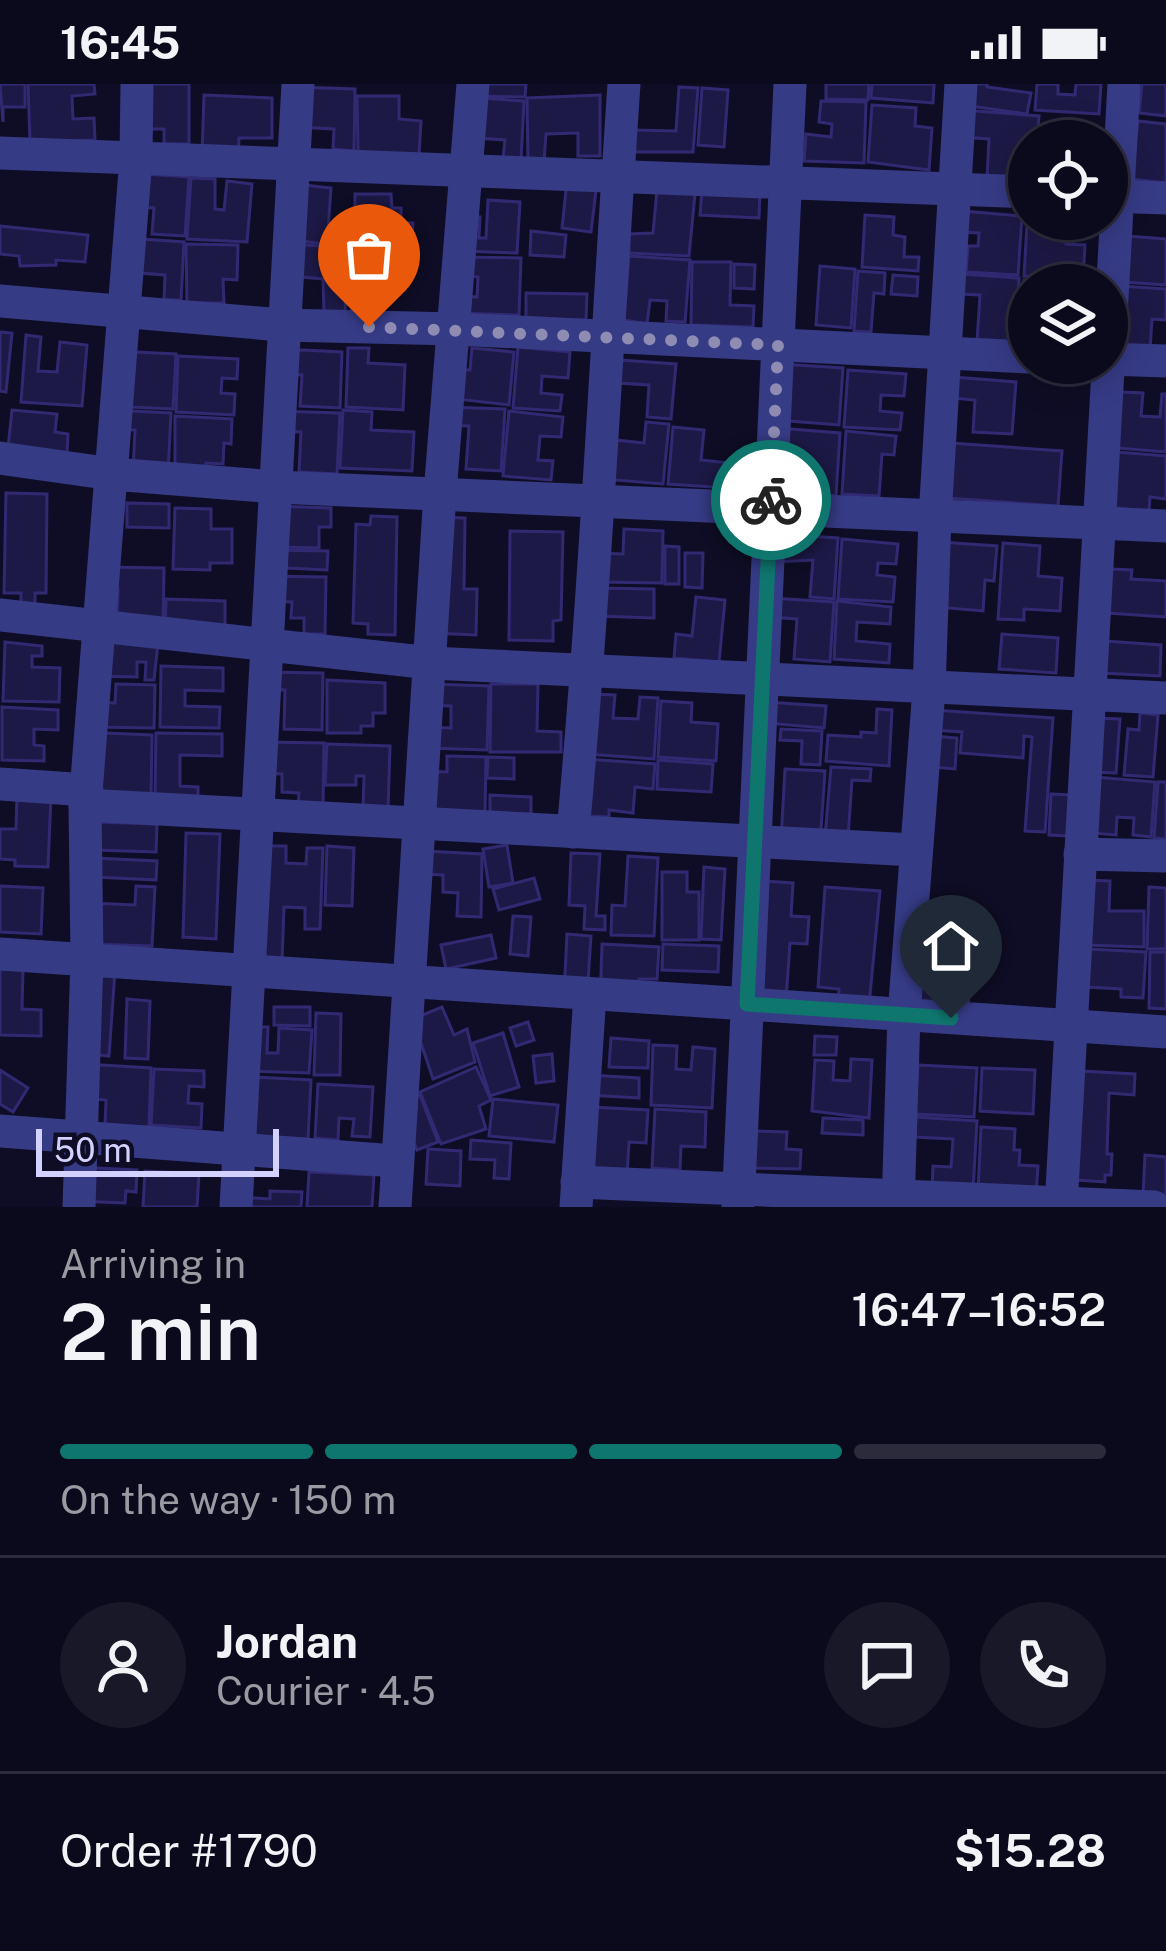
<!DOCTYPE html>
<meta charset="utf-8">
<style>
:root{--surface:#0b0a1c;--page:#191829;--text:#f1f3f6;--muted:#9a9aa3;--line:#2b2b3b;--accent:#0f766e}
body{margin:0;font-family:"Public Sans",sans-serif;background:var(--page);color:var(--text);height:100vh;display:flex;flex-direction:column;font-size:45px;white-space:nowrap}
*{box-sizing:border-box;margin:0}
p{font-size:39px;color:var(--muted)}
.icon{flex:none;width:66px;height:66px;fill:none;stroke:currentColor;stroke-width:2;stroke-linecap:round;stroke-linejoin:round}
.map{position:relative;height:1123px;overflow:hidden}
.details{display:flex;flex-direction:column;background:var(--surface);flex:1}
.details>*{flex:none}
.buttons{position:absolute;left:1008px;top:36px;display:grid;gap:24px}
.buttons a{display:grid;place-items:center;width:120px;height:120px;border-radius:50%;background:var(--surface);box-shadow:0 6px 30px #0003,0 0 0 3px var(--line);font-size:60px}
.scale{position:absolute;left:36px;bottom:30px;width:243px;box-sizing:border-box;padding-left:12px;border:6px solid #d2d1ff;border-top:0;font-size:33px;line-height:42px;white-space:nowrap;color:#d2d1ff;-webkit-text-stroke:9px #0f0d25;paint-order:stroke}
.pin{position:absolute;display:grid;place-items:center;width:102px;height:102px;color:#fff;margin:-123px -51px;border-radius:50% 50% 50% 0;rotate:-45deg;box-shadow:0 0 12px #0007}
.pin .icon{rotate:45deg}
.courier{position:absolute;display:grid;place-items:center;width:120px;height:120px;margin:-60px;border:9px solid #0f766e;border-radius:50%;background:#fff;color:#222;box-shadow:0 3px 15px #0007}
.overview em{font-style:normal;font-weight:600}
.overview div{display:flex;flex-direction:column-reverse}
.overview{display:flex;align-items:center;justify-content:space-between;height:204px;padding:0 60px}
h1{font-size:78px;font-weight:600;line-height:90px}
.bar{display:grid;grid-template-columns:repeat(4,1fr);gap:18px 12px;align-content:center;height:144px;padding:0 60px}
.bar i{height:15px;border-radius:9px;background:var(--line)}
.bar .current{background:var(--accent)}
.bar p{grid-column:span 4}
.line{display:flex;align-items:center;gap:30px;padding:0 60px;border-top:3px solid var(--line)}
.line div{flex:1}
.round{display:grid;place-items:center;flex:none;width:126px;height:126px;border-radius:63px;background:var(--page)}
.status{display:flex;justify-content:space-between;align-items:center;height:84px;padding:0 60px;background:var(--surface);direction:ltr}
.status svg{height:33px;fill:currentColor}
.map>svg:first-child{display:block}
.building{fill:#1d1946;stroke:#312a73;stroke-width:3}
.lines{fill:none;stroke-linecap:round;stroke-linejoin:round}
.minor{stroke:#363b86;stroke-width:33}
.done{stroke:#8e8cb3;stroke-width:12;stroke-dasharray:0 21.6}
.route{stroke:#0f766e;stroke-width:15}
</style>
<div class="status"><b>16:45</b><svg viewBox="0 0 49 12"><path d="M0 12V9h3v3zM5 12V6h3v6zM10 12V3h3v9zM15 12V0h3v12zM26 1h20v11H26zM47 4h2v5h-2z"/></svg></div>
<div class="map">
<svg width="1166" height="1123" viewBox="0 0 1166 1123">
<rect width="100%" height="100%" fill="#0f0d25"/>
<g class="building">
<polygon points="0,0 25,0 25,23 3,23 3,38"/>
<polygon points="28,0 94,0 95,10 72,12 73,35 94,34 95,56 30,58"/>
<polygon points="129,0 189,0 189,60 164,60 164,45 147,45"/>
<polygon points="464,0 526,0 525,13 464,12"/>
<polygon points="826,0 869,0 868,16 826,15"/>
<polygon points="872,0 934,0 933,19 871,14"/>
<polygon points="966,0 987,0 987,3 1031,9 1027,30 963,21"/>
<polygon points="1037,0 1058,0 1058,10 1075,11 1076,0 1101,0 1099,30 1035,26"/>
<polygon points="1142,0 1166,0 1166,32 1139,29"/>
<polygon points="295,3 355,5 354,67 333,65 334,45 294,43"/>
<polygon points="679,3 698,4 693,68 634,68 635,46 676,47"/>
<polygon points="702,4 728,6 724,63 698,61"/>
<polygon points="204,11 272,14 272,54 239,54 238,74 202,72"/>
<polygon points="600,11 600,72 578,72 578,49 546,50 544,78 528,77 527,14"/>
<polygon points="357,12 399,12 399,35 421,37 419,71 358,69"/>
<polygon points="464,13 524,17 521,76 503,74 505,56 461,53"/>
<polygon points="821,17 866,18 864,79 804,77 806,50 831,53 832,40 819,38"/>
<polygon points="872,21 916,24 915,42 932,44 929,86 868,78"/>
<polygon points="964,26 1039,32 1037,57 1029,57 1029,96 987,93 989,55 962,53"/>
<polygon points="1138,37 1166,40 1166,99 1131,95"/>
<polygon points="568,87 598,90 591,148 562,144"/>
<polygon points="130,89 189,93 185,152 152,150 154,124 127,122"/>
<polygon points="191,94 215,95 215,125 224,126 227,97 252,100 247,158 187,155"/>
<polygon points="295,100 331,104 327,160 290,156"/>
<polygon points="702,105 760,108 759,134 700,131"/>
<polygon points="657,106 695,110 689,172 629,169 629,150 653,149"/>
<polygon points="355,110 391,110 392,124 401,124 401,138 413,139 411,169 355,167"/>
<polygon points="488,116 520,118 517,169 462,167 463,132 480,133 479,154 486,154"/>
<polygon points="1028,122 1029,135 1068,135 1066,160 1085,161 1083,196 1024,192"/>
<polygon points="963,127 1022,132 1018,191 966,188 968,162 978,162 979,149 962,148"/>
<polygon points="865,131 894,133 893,151 905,153 904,173 919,173 918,187 862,183"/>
<polygon points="0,142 88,151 85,178 56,176 56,181 20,182 19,172 0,170"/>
<polygon points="531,147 566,151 564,173 530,171"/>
<polygon points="1127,152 1166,155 1166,201 1124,198"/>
<polygon points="128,154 184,158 181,216 164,216 165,191 126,188"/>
<polygon points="186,160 238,161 237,196 223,195 224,219 187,219"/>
<polygon points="291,160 348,164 345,228 324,229 323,195 289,192"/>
<polygon points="354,169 407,172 405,206 383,205 381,234 351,232"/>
<polygon points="629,172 690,176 685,238 666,237 667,217 650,216 647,240 624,236"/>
<polygon points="460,173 521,174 519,231 452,229 454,211 477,213 478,193 458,191"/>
<polygon points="692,178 731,178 730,221 754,222 753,243 691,241"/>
<polygon points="734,180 755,181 754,205 734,204"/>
<polygon points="820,182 855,185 851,244 816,241"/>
<polygon points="858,187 885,189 884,210 874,209 871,248 854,247"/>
<polygon points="962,190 1019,194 1014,260 977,257 980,211 960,210"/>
<polygon points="893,191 918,193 917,212 891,210"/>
<polygon points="1024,196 1078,200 1029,201 1029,260 1020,259"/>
<polygon points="1121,202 1166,205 1166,236 1152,235 1150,266 1117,264"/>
<polygon points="526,209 587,210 586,236 526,235"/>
<polygon points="0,248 12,249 6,308 0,307"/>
<polygon points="26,251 41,253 38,287 57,288 60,258 87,261 82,322 21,318"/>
<polygon points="518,263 570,268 568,294 542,292 541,309 562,311 560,327 513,324"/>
<polygon points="348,264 369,264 368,279 405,281 403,326 346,323"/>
<polygon points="472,264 514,268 509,321 448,314 449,285 470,286"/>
<polygon points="303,266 342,268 340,324 300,322 302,291 281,290 283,267"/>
<polygon points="115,267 176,270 173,325 130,323"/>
<polygon points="178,272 238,275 237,295 222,294 221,309 235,310 234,331 176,328"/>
<polygon points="620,276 676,280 671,335 647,333 649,301 618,299"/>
<polygon points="781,280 843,284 839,341 777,336"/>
<polygon points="848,286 906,290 904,312 881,311 880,327 902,329 900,346 844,343"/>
<polygon points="953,293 1016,298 1012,350 973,348 975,316 951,314"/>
<polygon points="1121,308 1143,309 1141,332 1160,333 1162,310 1166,310 1166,368 1117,364"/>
<polygon points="446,323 505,325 501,387 466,385 469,342 445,341"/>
<polygon points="12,326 57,330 55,348 68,350 67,369 8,364"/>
<polygon points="112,326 171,329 168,389 133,387 135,346 111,344"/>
<polygon points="343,326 372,328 371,346 414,348 412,387 340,384"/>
<polygon points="275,327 340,329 337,390 299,388 301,348 274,347"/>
<polygon points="509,327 563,333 561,353 540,352 538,376 553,377 551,396 503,392"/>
<polygon points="175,332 232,335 231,360 224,359 223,380 206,379 206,391 175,390"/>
<polygon points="646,338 669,340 663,400 603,395 606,355 644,359"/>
<polygon points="673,343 704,346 701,376 730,379 728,404 668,400"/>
<polygon points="778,344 840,349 836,412 776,407 777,385 789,386 791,364 777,363"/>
<polygon points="846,347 896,352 894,371 882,370 879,412 842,410"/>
<polygon points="951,359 1062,367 1058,422 947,414"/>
<polygon points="1117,368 1166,372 1166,415 1150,413 1149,427 1114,424"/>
<polygon points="6,409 47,410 46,509 35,509 35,522 21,521 21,509 4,509"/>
<polygon points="127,419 169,420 169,444 127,443"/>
<polygon points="272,422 331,424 331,443 319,443 319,464 280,463"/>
<polygon points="175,424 211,425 211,445 232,445 232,479 210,479 210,486 173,485"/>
<polygon points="371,432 397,433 395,551 368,550 368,540 353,539 356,440 370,441"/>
<polygon points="434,433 465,434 464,505 477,505 476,551 432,549"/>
<polygon points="624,445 663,447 662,499 598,498 598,469 623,470"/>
<polygon points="510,447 563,448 561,536 553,537 553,557 509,556"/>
<polygon points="777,450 838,454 834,515 810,513 813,476 775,478"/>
<polygon points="842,455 898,460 896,480 878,479 877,491 895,493 893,518 838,515"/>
<polygon points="940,458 997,462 994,497 985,496 983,527 936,523"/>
<polygon points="1003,459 1040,462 1038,492 1062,494 1060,527 1024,525 1024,536 998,535"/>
<polygon points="665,462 679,463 679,500 665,500"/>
<polygon points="267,466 328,467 327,486 267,483"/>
<polygon points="685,469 703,469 702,504 685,503"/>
<polygon points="101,483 164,484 163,547 117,545 118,504"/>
<polygon points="1111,485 1132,486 1131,495 1166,497 1166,533 1108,529"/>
<polygon points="266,492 326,493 325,550 304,550 304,534 291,534 292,518 266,517"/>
<polygon points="596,504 654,505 654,534 596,532"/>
<polygon points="696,513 725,516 719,578 674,574 676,550 692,552"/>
<polygon points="771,514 834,518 830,578 794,575 797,535 770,533"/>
<polygon points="166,515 225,517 225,545 165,544"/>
<polygon points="837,517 891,523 890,540 857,538 856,557 890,560 889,579 834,575"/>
<polygon points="1002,550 1058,554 1056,589 999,585"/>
<polygon points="93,557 158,559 154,596 145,596 146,578 137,578 137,593 93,592"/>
<polygon points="1105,557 1161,561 1160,592 1102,589"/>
<polygon points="5,558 42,562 42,572 32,572 32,583 60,584 59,618 3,617"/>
<polygon points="161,582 223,584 223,607 185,606 185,622 220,623 219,644 160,643"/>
<polygon points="263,588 323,589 322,646 284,645 285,606 263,605"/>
<polygon points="327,596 385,599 385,629 373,629 373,642 361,642 361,649 327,649"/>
<polygon points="116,600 155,601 154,644 90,643 91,618 115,619"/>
<polygon points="430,600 489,602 487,666 426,664 426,643 451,644 451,622 430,621"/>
<polygon points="491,600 538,600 537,647 561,648 561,668 490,668"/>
<polygon points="592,610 615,611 613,634 638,635 640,613 658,614 654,675 588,670"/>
<polygon points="661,617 692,619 691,638 718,640 716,677 658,673"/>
<polygon points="766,618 826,622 824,644 765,639"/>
<polygon points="2,623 58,626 58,646 34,645 34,661 44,662 44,677 2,676"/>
<polygon points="877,625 892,626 889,682 826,677 828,651 861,653 861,648 876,649"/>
<polygon points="934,626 1053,634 1045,748 1025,747 1032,653 1024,652 1023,674 960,669 962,648 933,646"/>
<polygon points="1140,629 1158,631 1153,693 1124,691 1128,645 1139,646"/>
<polygon points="1095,634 1120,635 1116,689 1092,688"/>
<polygon points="781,645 822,647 820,681 801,680 802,657 780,656"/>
<polygon points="104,649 152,651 151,714 90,713"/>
<polygon points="156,649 222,650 222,672 180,671 180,702 198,703 198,714 155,714"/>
<polygon points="933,652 957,654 955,685 931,683"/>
<polygon points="261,658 324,659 323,722 298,722 299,709 282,708 282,690 260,689"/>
<polygon points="327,660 390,662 388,727 363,727 364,692 356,692 356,701 325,701"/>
<polygon points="447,672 486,673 485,730 423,728 423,687 447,688"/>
<polygon points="488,673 514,674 514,695 487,694"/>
<polygon points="586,675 655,680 653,705 635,703 633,729 609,726 609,733 583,732"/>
<polygon points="658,676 713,680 711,708 657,705"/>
<polygon points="831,683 871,685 870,697 852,696 848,754 825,753"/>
<polygon points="785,685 825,687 820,759 781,757"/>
<polygon points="1095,693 1155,698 1151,753 1133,751 1134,734 1117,733 1116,751 1092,749"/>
<polygon points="1158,698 1166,698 1166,755 1154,754"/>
<polygon points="1051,710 1071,711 1068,752 1049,751"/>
<polygon points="17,711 51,712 48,783 15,782 15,776 0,775 0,745 16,745"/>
<polygon points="490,711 531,713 531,730 490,729"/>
<polygon points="96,738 157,740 156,768 95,766"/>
<polygon points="186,749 220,750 216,855 183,853"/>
<polygon points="507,761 513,799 489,803 483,765"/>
<polygon points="263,762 286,762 286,779 306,780 307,764 323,764 320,845 305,845 305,824 284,823 282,878 259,877"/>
<polygon points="327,762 354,764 352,822 325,821"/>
<polygon points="423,767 482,770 481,833 457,832 458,809 443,808 443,791 422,790"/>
<polygon points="571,769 600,770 596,832 605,832 605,846 584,845 585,822 569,821"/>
<polygon points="628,772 658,774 654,852 611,851 612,821 625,822"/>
<polygon points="94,774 157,777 156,796 94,793"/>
<polygon points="704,783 725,785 721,856 701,855"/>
<polygon points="662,788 687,788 687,808 699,808 699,856 662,856"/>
<polygon points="534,794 540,815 499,826 493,805"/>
<polygon points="1085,796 1110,797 1109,827 1144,827 1144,863 1084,861"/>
<polygon points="763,797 793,799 791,832 809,833 807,860 790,859 786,916 757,914"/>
<polygon points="0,802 43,804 41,850 0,848"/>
<polygon points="136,802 155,803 152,862 90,860 91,819 135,821"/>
<polygon points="825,803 880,807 869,921 838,919 839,905 818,903"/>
<polygon points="1149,803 1166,804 1166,865 1147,865"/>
<polygon points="513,832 531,833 528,872 510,870"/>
<polygon points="567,850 591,852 587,912 564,911"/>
<polygon points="491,851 496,874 446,885 441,861"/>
<polygon points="919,853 971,855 968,931 915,928"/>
<polygon points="602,860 659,863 657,895 639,895 637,921 600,919"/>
<polygon points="663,860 719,862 718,888 662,886"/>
<polygon points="1089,865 1146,868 1143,914 1121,913 1121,905 1087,903"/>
<polygon points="1150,868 1166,868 1166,925 1149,924"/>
<polygon points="0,885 23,885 22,925 41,926 41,952 0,951"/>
<polygon points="88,885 115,887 109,972 81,969"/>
<polygon points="127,915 150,917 148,975 125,974"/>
<polygon points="274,923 310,923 310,942 274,941"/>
<polygon points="442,923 454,951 467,945 475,978 433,995 413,935"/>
<polygon points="316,929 341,930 340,991 314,991"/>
<polygon points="528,938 534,956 516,962 510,944"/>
<polygon points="251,943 268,943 267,969 278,969 279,944 312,946 309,989 250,987"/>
<polygon points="503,949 519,1003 490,1012 473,959"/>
<polygon points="815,952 837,953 836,971 814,971"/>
<polygon points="611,954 649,957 648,984 609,983"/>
<polygon points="653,961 677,962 676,985 691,986 693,963 715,965 712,1024 651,1021"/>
<polygon points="552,970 554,997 536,999 533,972"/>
<polygon points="851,975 872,976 869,1034 812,1027 815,976 834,977 833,996 850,997"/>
<polygon points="85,980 151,984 149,1043 105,1041 106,1016 83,1014"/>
<polygon points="918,981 977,984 974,1033 915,1030"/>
<polygon points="476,983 491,1016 479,1022 486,1045 441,1060 420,1008"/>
<polygon points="982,984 1035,986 1033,1030 980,1027"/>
<polygon points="154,985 204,987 204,1003 189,1002 188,1019 202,1020 201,1044 151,1041"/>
<polygon points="0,986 28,1004 13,1028 0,1020"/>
<polygon points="1081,987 1135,990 1134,1011 1109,1009 1107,1070 1112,1070 1111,1091 1105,1091 1105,1098 1076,1096"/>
<polygon points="589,991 639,994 639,1014 588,1011"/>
<polygon points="252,993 311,996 308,1055 250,1052"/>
<polygon points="318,1000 373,1003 370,1053 352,1052 354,1035 339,1034 338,1056 315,1054"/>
<polygon points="420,1011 438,1058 417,1066 398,1019"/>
<polygon points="493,1015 558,1021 554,1058 489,1052"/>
<polygon points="591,1023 648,1026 646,1059 629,1058 627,1092 588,1089"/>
<polygon points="655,1025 706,1028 705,1063 681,1062 680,1086 652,1084"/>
<polygon points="916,1033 977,1037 973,1107 932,1105 933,1082 951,1083 953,1055 915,1053"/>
<polygon points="823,1034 863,1036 863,1051 822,1049"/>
<polygon points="981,1043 1015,1045 1014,1066 1020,1066 1019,1081 1038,1082 1036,1110 978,1107"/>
<polygon points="753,1047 787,1048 786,1065 801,1066 800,1085 751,1084"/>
<polygon points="471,1056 511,1059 509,1095 494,1094 495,1076 470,1075"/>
<polygon points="428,1065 461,1067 460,1102 426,1100"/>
<polygon points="1145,1071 1166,1073 1166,1112 1143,1111"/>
<polygon points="76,1083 137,1086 136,1108 126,1107 125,1119 75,1117"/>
<polygon points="145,1087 199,1090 197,1123 143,1123"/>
<polygon points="309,1088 374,1091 372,1123 307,1123"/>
<polygon points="270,1107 302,1108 301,1123 239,1123 239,1113 270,1115"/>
</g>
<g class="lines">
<g class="minor">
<polyline points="137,0 136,74 1029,108"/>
<polyline points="0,69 136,74 85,721 87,874 79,1123"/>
<polyline points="1107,112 1166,114"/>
<polyline points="0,217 282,241 455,245 1029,273"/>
<polyline points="1107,275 1166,277"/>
<polyline points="0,374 112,390 276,403 1166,442"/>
<polyline points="0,531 431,579 1166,614"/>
<polyline points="0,700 87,706"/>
<polyline points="85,721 914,766"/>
<path d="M573,748C596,499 607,249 624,0"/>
<polyline points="1080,770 1166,772"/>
<polyline points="0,870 1166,948"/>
<polyline points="0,1047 395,1077"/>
<polyline points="577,1098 1154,1123"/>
<polyline points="236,1123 298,0"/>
<polyline points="395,1123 440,409 473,0"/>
<polyline points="576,1123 590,910"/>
<polyline points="738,1123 790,0"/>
<polyline points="898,1123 904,931 929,605 935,434 961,0"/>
<polyline points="1061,1123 1124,0"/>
</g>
</g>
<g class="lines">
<polyline class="done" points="369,243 778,261 771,416"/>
<polyline class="route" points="771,416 747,920 951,934"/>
</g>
</svg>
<div class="buttons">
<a><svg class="icon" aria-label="locate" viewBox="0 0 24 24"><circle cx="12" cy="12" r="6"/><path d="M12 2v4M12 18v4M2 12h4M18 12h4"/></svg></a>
<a><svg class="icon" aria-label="layers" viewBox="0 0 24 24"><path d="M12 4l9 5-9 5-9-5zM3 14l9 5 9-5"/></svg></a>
</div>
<div class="scale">50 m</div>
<div class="pin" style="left:369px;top:243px;background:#ea580c"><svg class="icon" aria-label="bag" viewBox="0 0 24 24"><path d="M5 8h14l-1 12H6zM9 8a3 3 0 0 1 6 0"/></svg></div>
<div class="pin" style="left:951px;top:934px;background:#1f2937"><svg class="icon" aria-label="home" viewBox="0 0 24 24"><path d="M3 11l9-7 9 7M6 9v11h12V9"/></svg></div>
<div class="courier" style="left:771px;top:416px"><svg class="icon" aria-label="bike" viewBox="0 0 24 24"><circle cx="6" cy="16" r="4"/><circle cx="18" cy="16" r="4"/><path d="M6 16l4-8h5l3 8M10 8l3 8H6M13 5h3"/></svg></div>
</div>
<section class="details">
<div class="overview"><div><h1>2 min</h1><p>Arriving in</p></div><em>16:47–16:52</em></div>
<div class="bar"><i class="current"></i><i class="current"></i><i class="current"></i><i></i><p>On the way · 150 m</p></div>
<div class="line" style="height:216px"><a class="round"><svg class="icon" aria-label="person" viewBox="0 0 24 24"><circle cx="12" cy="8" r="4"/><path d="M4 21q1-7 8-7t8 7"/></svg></a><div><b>Jordan</b><p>Courier · 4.5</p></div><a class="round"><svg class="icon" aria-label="chat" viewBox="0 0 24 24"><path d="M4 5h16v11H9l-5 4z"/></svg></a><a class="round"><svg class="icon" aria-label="phone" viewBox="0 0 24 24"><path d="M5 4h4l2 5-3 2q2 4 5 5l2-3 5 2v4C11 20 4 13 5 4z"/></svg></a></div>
<div class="line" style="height:156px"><div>Order #1790</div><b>$15.28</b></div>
</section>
